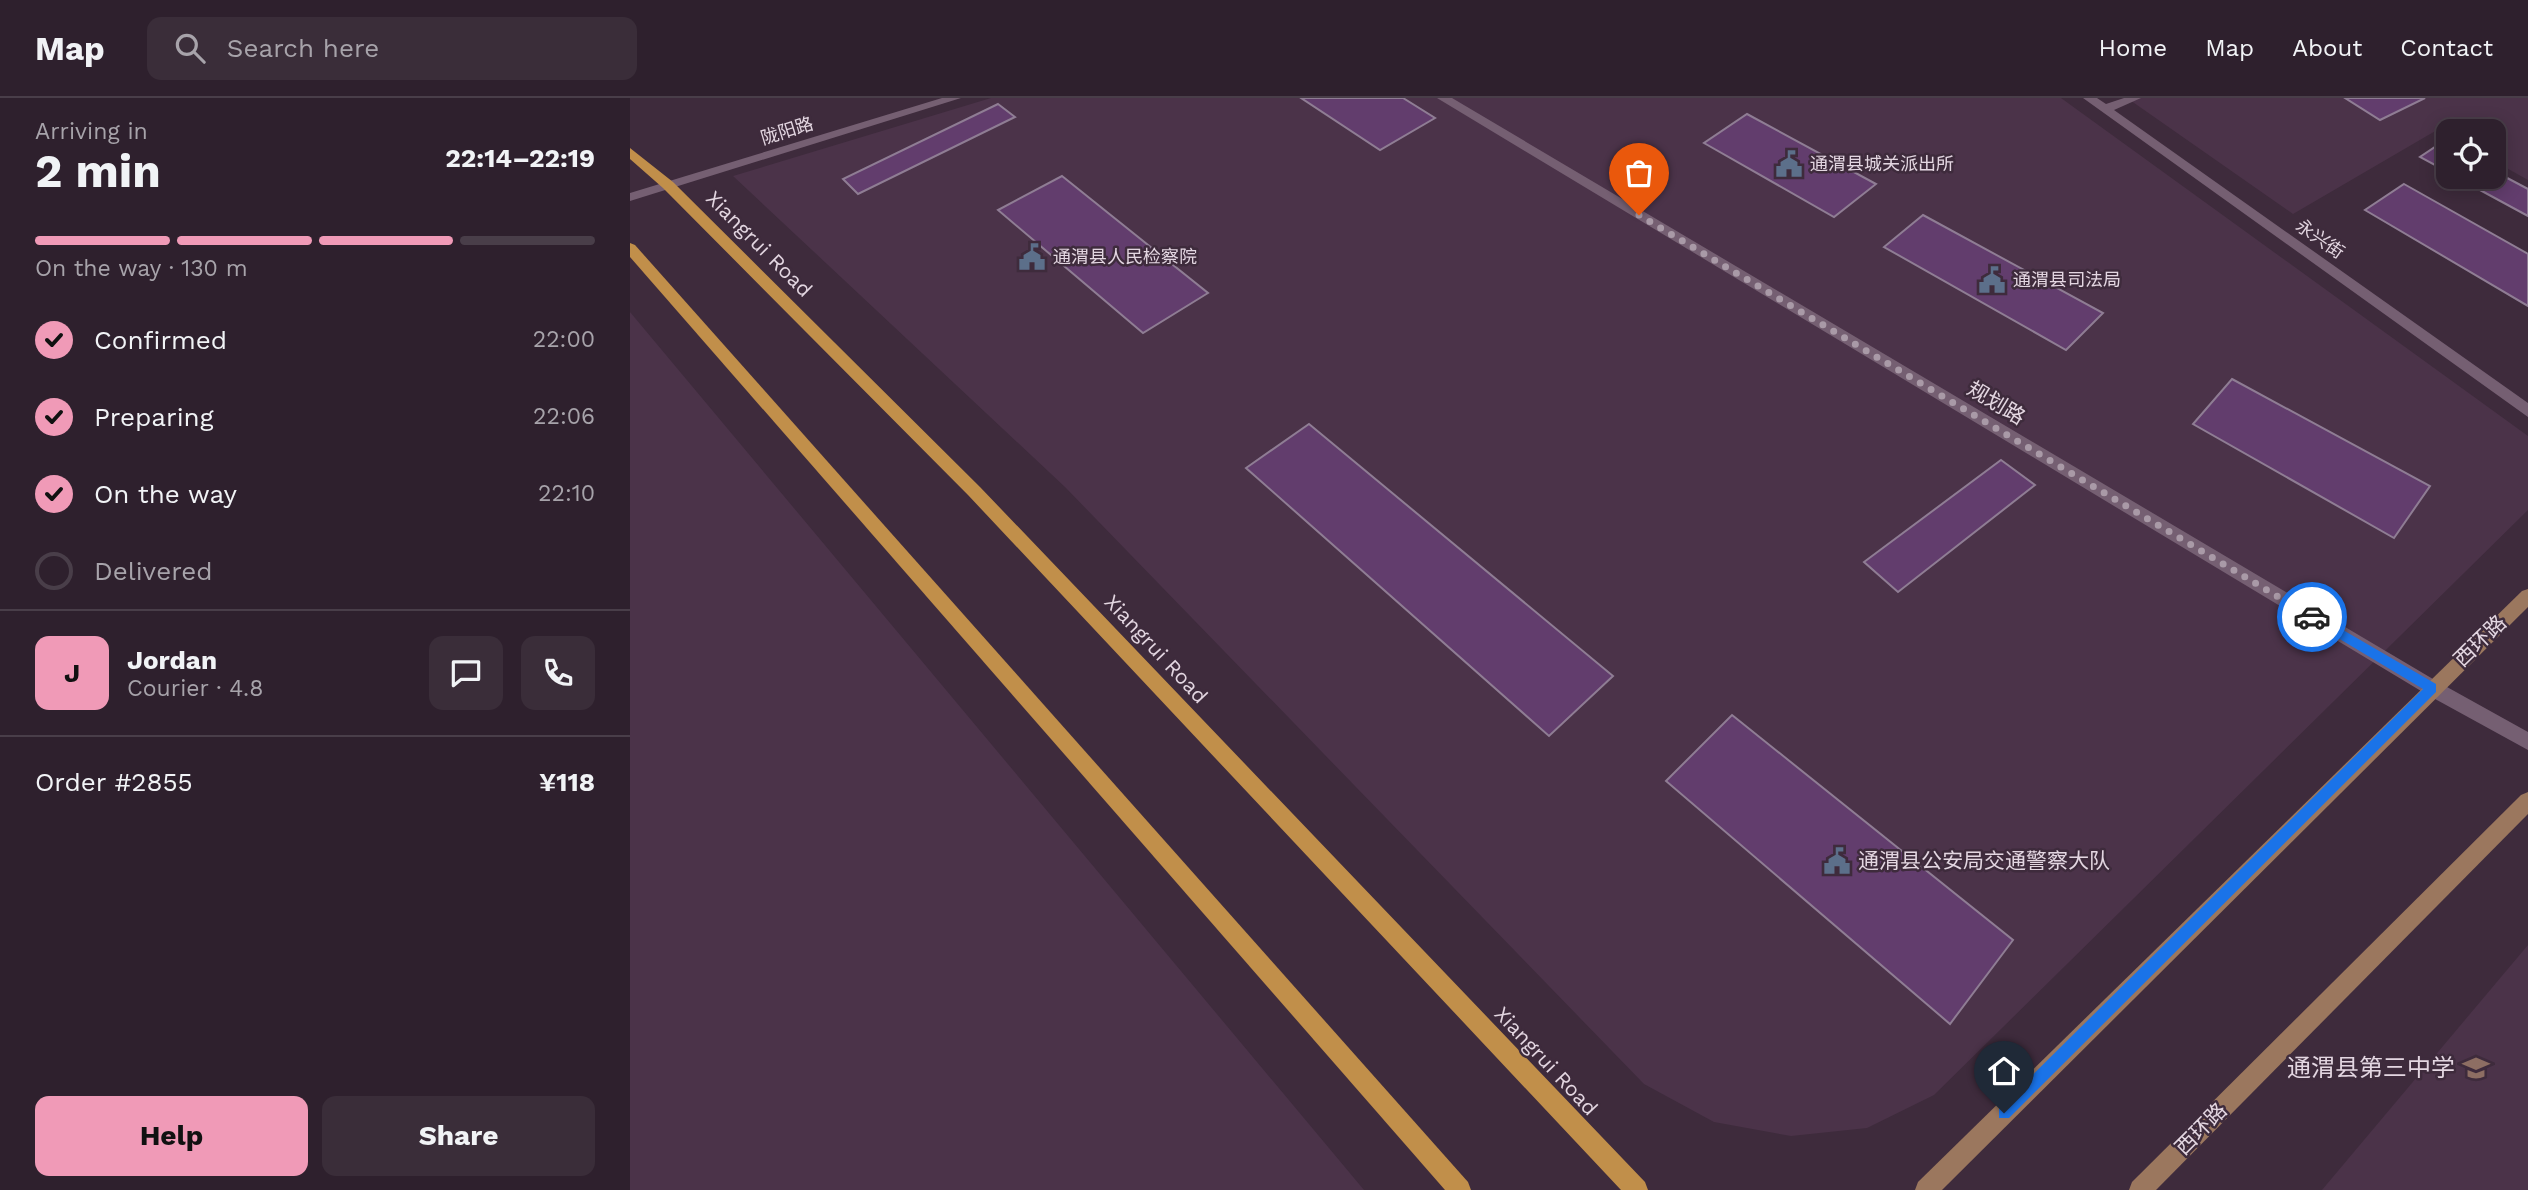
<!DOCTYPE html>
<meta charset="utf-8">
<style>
:root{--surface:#2e202d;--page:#3a2d39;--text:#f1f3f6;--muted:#a7a3aa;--line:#493e49;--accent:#f09ab7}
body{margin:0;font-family:"Work Sans","Noto Sans SC",sans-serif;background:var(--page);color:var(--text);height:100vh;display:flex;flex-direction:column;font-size:26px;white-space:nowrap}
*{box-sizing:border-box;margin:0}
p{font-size:23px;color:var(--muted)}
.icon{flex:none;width:38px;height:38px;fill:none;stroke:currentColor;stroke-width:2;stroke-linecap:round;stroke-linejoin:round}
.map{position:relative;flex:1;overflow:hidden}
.panel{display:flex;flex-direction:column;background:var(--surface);width:630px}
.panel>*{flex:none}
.controls{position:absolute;left:1806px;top:21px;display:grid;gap:14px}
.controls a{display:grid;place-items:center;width:70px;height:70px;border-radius:14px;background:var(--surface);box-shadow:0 4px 18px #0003,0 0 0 2px var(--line);font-size:35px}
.pin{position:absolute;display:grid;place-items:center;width:60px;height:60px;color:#fff;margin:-72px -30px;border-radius:50% 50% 50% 0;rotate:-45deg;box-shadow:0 0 7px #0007}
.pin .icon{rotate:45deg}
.courier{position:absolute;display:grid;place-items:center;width:70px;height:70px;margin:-35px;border:5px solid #1a73e8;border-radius:50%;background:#fff;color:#222;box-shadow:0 2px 9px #0007}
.summary em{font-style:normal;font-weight:700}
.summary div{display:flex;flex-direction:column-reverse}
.summary{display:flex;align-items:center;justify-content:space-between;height:119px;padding:0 35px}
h1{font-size:46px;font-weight:700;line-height:52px}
.bar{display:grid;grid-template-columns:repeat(4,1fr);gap:10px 7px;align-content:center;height:84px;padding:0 35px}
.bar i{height:9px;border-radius:5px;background:var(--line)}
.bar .on{background:var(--accent)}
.bar p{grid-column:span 4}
.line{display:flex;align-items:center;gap:18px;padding:0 35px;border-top:2px solid var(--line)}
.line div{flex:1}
.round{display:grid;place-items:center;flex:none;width:74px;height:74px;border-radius:14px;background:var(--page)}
ol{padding:0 35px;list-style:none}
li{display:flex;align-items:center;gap:21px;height:77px}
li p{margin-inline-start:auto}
li .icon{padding:7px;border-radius:50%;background:var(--accent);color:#111;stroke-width:4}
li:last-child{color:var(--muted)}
li i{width:38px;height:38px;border:4px solid var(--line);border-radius:50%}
.button{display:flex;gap:14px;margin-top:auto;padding:14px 35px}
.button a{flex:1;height:80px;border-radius:14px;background:var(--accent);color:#111;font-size:28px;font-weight:700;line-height:80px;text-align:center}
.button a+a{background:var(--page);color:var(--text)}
header{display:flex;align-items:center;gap:42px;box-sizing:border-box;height:98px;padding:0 35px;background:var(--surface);border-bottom:2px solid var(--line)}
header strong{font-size:33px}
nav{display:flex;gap:38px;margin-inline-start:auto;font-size:24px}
.search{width:490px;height:63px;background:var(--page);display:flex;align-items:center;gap:18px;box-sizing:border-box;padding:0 24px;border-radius:14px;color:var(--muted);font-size:26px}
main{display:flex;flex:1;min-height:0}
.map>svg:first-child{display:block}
.built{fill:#4b3349}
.building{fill:#623d6d;stroke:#8f7d94;stroke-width:2}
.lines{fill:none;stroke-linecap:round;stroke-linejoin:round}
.street{fill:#755f72;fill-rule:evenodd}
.secondary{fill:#9b775e;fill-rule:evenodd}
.primary{fill:#c18f4a;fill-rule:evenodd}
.route{fill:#1a73e8}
.done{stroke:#a99aa7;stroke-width:7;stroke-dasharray:0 12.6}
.labels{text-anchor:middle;stroke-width:5;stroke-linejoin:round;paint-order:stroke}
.far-street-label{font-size:18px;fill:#e3d6e1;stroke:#3e2b3c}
.far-poi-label{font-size:18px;fill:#e3d6e1;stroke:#3e2b3c;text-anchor:start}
.street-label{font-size:21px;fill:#e3d6e1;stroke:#3e2b3c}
.poi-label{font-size:21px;fill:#e3d6e1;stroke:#3e2b3c;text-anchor:start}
.near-poi-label{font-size:24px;fill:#e3d6e1;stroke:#3e2b3c;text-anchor:end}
</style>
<header>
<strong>Map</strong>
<div class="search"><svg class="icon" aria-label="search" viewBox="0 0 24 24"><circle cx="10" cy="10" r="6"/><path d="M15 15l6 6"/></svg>Search here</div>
<nav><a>Home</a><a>Map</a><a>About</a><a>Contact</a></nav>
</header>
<main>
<section class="panel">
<div class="summary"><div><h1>2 min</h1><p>Arriving in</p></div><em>22:14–22:19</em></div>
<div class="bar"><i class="on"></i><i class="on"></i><i class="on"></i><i></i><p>On the way · 130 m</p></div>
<ol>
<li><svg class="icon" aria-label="check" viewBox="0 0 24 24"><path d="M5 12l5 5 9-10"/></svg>Confirmed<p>22:00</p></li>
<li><svg class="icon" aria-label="check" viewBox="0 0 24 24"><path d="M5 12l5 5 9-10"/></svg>Preparing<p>22:06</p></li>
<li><svg class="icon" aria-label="check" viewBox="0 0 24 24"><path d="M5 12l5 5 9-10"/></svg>On the way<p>22:10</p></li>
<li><i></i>Delivered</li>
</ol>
<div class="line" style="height:126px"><b class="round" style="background:var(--accent);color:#111">J</b><div><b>Jordan</b><p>Courier · 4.8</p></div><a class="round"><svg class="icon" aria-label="chat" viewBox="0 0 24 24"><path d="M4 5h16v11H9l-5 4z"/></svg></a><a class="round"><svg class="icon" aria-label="phone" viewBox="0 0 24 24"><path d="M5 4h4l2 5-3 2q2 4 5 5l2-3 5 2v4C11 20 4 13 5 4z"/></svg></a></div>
<div class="line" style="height:91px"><div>Order #2855</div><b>¥118</b></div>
<div class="button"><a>Help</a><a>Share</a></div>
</section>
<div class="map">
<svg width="1898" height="1092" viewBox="0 0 1898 1092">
<rect width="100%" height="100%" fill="#3e2b3c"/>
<g class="built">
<polygon points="361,0 1431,0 1898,338 1898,412 1304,997 1237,1030 1161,1038 1084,1024 1014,986 435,389 103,78"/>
<polygon points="1497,0 1898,0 1898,82 1864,63 1864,33 1818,33 1818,38 1807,32 1663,116"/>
<polygon points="0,214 734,1092 0,1092"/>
<polygon points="1898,847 1898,1092 1692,1092"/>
</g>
<g class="building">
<polygon points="671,0 773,0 805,20 750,52"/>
<polygon points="1715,0 1795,0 1750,22"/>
<polygon points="368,6 385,19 228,96 213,81"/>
<polygon points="1117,16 1246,86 1204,119 1074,45"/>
<polygon points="1811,45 1818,48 1818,74 1790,59"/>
<polygon points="1864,73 1898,91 1898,118 1826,79 1864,79"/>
<polygon points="432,78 578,195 513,235 368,112"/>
<polygon points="1774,86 1898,156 1898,208 1735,112"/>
<polygon points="1293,117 1473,215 1436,252 1254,149"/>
<polygon points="1602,281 1800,388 1764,440 1563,326"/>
<polygon points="679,326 983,578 919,638 616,370"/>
<polygon points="1371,362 1405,387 1268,494 1234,464"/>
<polygon points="1102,617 1383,842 1320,926 1036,683"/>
</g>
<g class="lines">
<g class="street">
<polygon points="312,0 331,0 0,103 0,95"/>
<polygon points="807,0 822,0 1808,584 1898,634 1898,652 1796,596"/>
<polygon points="1453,0 1467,0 1476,6 1494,0 1511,0 1484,12 1898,305 1898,319"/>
</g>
<g class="secondary">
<polygon points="1898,491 1898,509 1312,1092 1285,1092 1288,1084 1892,493"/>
<polygon points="1898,694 1898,716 1526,1092 1499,1092 1502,1084 1891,697"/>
</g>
<g class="primary">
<polygon points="0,50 43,84 350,389 1015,1084 1018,1092 991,1092 338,397 33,90 0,61"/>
<polygon points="0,145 5,147 838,1084 841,1092 815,1092 0,159"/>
</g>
</g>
<polygon class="route" points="1682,514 1806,586 1806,594 1379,1020 1369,1020 1369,1010 1793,591 1678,522 1677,519"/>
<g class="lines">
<polyline class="done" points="1009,117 1682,519"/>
</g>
<defs>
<symbol id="civic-bare" viewBox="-9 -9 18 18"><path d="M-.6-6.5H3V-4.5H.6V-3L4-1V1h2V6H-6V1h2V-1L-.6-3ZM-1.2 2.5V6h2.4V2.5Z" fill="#5c6f8a" stroke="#3e2b3c" stroke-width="2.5" paint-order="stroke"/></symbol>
<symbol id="school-bare" viewBox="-9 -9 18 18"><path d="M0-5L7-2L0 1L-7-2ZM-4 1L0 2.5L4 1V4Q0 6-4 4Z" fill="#8d6e63" stroke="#3e2b3c" stroke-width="2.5" paint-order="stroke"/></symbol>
</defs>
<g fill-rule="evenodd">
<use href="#civic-bare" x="1140" y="47" width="38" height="38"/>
<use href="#civic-bare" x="383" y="140" width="38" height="38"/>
<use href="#civic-bare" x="1343" y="163" width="38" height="38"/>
<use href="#civic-bare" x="1188" y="744" width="38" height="38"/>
<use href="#school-bare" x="1827" y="951" width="38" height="38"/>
</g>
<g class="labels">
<g class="far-street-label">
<text transform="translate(157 33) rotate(-17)" y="6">陇阳路</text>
<text transform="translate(1690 141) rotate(35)" y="6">永兴街</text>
</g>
<g class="far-poi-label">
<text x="1180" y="72">通渭县城关派出所</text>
<text x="423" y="165">通渭县人民检察院</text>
<text x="1383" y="188">通渭县司法局</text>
</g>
<g class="street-label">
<text transform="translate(129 146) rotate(45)" y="7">Xiangrui Road</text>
<text transform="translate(1366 305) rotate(31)" y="7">规划路</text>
<text transform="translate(1850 543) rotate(-44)" y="7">西环路</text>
<text transform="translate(526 551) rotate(47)" y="7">Xiangrui Road</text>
<text transform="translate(916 963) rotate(47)" y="7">Xiangrui Road</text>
<text transform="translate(1571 1031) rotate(-45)" y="7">西环路</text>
</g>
<g class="poi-label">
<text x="1228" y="770">通渭县公安局交通警察大队</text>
</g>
<g class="near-poi-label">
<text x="1825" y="978">通渭县第三中学</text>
</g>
</g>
</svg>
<div class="controls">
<a><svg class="icon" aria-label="locate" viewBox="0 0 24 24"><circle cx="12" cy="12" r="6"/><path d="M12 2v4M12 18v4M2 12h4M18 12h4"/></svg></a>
</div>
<div class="pin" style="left:1009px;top:117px;background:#ea580c"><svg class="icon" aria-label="bag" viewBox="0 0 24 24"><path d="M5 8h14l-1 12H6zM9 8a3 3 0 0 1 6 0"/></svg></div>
<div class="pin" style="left:1374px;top:1015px;background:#1f2937"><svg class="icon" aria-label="home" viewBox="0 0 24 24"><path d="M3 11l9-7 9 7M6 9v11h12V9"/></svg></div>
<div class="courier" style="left:1682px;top:519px"><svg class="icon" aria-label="car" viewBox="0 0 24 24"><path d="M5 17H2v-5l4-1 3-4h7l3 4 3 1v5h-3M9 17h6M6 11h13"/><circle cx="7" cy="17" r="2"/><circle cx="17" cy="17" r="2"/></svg></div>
</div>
</main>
